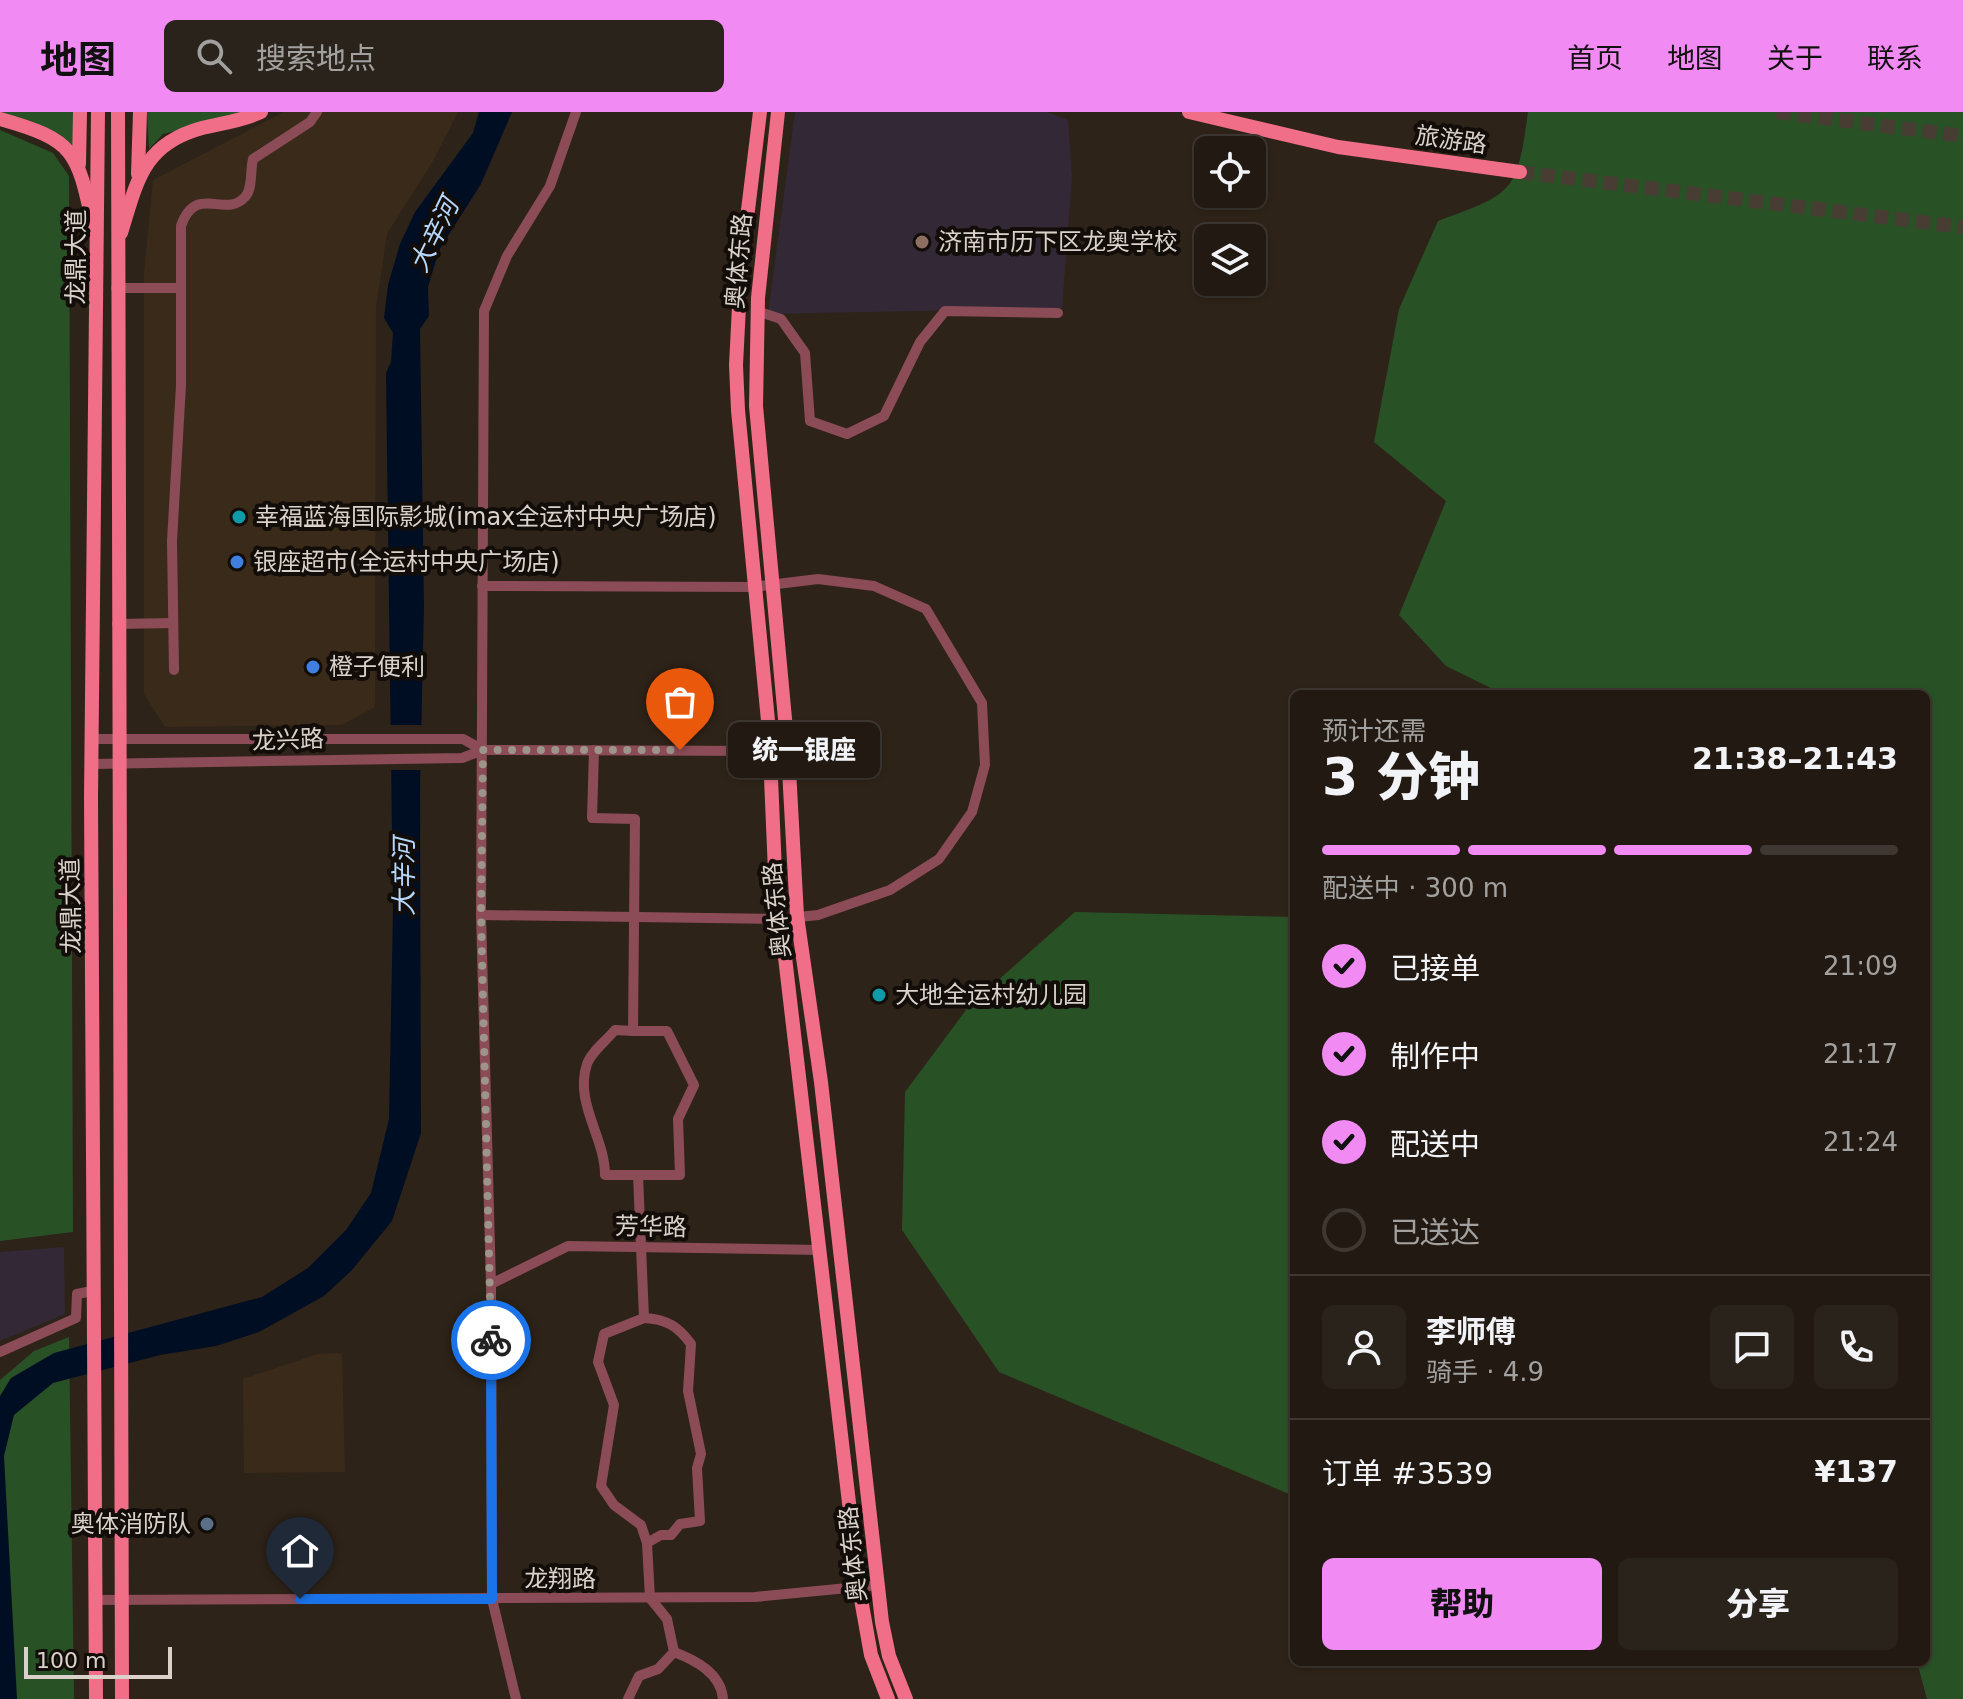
<!DOCTYPE html>
<html lang="zh">
<meta charset="utf-8">
<style>
:root{--surface:#221a12;--page:#2a231b;--text:#f1f3f6;--muted:#a2a19f;--line:#3f3832;--accent:#f28af3}
body{margin:0;font-family:"DejaVu Sans","Noto Sans SC",sans-serif;background:var(--page);color:var(--text);height:100vh;display:flex;flex-direction:column;font-size:30px;white-space:nowrap}
*{box-sizing:border-box;margin:0}
p{font-size:26px;color:var(--muted)}
.icon{flex:none;width:44px;height:44px;fill:none;stroke:currentColor;stroke-width:2;stroke-linecap:round;stroke-linejoin:round}
.map{position:relative;flex:1;overflow:hidden}
.sheet{position:absolute;left:1290px;top:578px;width:640px;height:976px;display:flex;flex-direction:column;background:var(--surface);border-radius:12px;box-shadow:0 2px 6px #0004,0 0 0 2px var(--line)}
.sheet>*{flex:none}
.controls{position:absolute;left:1194px;top:24px;display:grid;gap:16px}
.controls a{display:grid;place-items:center;width:72px;height:72px;border-radius:12px;background:var(--surface);box-shadow:0 2px 6px #0004,0 0 0 2px var(--line);font-size:40px}
.scale{position:absolute;left:24px;bottom:20px;width:148px;box-sizing:border-box;padding-left:8px;border:4px solid #d9d1ca;border-top:0;font-size:22px;line-height:28px;white-space:nowrap;color:#d9d1ca;-webkit-text-stroke:6px #120d09;paint-order:stroke}
.pin{position:absolute;display:grid;place-items:center;width:68px;height:68px;color:#fff;margin:-82px -34px;border-radius:50% 50% 50% 0;rotate:-45deg;box-shadow:0 0 8px #0007}
.pin .icon{rotate:45deg}
.courier{position:absolute;display:grid;place-items:center;width:80px;height:80px;margin:-40px;border:6px solid #1a73e8;border-radius:50%;background:#fff;color:#222;box-shadow:0 2px 10px #0007}
.bubble{position:absolute;height:56px;border-radius:12px;background:var(--surface);box-shadow:0 2px 6px #0004,0 0 0 2px var(--line);font-size:26px;font-weight:800;line-height:56px;text-align:center}
.overview em{font-style:normal;font-weight:800}
.overview div{display:flex;flex-direction:column-reverse}
.overview{display:flex;align-items:center;justify-content:space-between;height:136px;padding:0 32px}
h1{font-size:52px;font-weight:800;line-height:60px}
.bar{display:grid;grid-template-columns:repeat(4,1fr);gap:12px 8px;align-content:center;height:96px;padding:0 32px}
.bar i{height:10px;border-radius:6px;background:var(--line)}
.bar .active{background:var(--accent)}
.bar p{grid-column:span 4}
.line{display:flex;align-items:center;gap:20px;padding:0 32px;border-top:2px solid var(--line)}
.line div{flex:1}
.round{display:grid;place-items:center;flex:none;width:84px;height:84px;border-radius:12px;background:var(--page)}
ol{padding:0 32px;list-style:none}
li{display:flex;align-items:center;gap:24px;height:88px}
li p{margin-inline-start:auto}
li .icon{padding:8px;border-radius:50%;background:var(--accent);color:#111;stroke-width:4}
li:last-child{color:var(--muted)}
li i{width:44px;height:44px;border:4px solid var(--line);border-radius:50%}
.action{display:flex;gap:16px;margin-top:auto;padding:16px 32px}
.action a{flex:1;height:92px;border-radius:12px;background:var(--accent);color:#111;font-size:32px;font-weight:800;line-height:92px;text-align:center}
.action a+a{background:var(--page);color:var(--text)}
header{display:flex;align-items:center;gap:48px;box-sizing:border-box;height:112px;padding:0 40px;background:var(--accent);color:#111}
header strong{font-size:38px}
nav{display:flex;gap:44px;margin-inline-start:auto;font-size:28px}
.search{width:560px;height:72px;background:var(--page);display:flex;align-items:center;gap:20px;box-sizing:border-box;padding:0 28px;border-radius:12px;color:var(--muted);font-size:30px}
.map>svg:first-child{display:block}
.built{fill:#3a2a1a}
.education{fill:#332836}
.green{fill:#295126}
.water{fill:#000e23}
.pier{fill:#2e2318}
.lines{fill:none;stroke-linecap:round;stroke-linejoin:round}
.major-tunnel{stroke:#483d33;stroke-width:14;stroke-dasharray:14 7;stroke-linecap:butt}
.minor{stroke:#8b4c57;stroke-width:10}
.major{stroke:#f06e88;stroke-width:14}
.done{stroke:#9d948c;stroke-width:8;stroke-dasharray:0 14.4}
.route{stroke:#1a73e8;stroke-width:10}
.education-dot{fill:#8d6e63;stroke:#120d09;stroke-width:3}
.culture-dot{fill:#0f9aa8;stroke:#120d09;stroke-width:3}
.shop-dot{fill:#3f7fe0;stroke:#120d09;stroke-width:3}
.service-dot{fill:#5c6f8a;stroke:#120d09;stroke-width:3}
.labels{text-anchor:middle;stroke-width:8;stroke-linejoin:round;paint-order:stroke}
.street-label{font-size:24px;fill:#d9d1ca;stroke:#120d09}
.poi-label{font-size:24px;fill:#d9d1ca;stroke:#120d09;text-anchor:start}
.water-label{font-size:26px;font-style:italic;fill:#b6d8fe;stroke:#120d09}
</style>
<header>
<strong>地图</strong>
<div class="search"><svg class="icon" aria-label="search" viewBox="0 0 24 24"><circle cx="10" cy="10" r="6"/><path d="M15 15l6 6"/></svg>搜索地点</div>
<nav><a>首页</a><a>地图</a><a>关于</a><a>联系</a></nav>
</header>
<div class="map">
<svg width="1963" height="1587" viewBox="0 0 1963 1587">
<rect width="100%" height="100%" fill="#2e2318"/>
<g class="built">
<polygon points="284,0 458,0 433,49 387,122 376,195 375,595 342,613 165,615 144,582 144,161 153,68"/>
<polygon points="342,1241 345,1360 244,1361 243,1267 318,1242"/>
</g>
<g class="education">
<polygon points="795,0 1047,0 1068,8 1072,65 1062,196 768,202"/>
<polygon points="64,1135 65,1202 0,1229 0,1140"/>
</g>
<g class="green">
<polygon points="0,0 75,0 74,36 0,2"/>
<polygon points="147,0 251,0 163,22 149,37"/>
<path d="M1528,0H1963V1587H1927L1917,1550H1926V582H1503L1446,554L1399,503L1446,389L1374,330L1399,197L1438,109C1515,81 1517,80 1528,0Z"/>
<polygon points="0,18 53,41 69,64 73,1120 0,1129"/>
<polygon points="1075,800 1294,805 1294,1384 999,1260 902,1118 905,980 969,894"/>
<polygon points="69,1225 74,1587 0,1587 0,1268 34,1239"/>
</g>
<polygon class="water" points="479,0 512,0 481,72 439,138 428,175 429,204 420,217 424,494 420,676 421,1021 392,1109 352,1158 324,1184 259,1220 216,1234 160,1243 53,1271 14,1303 4,1344 17,1587 0,1587 0,1284 11,1266 54,1241 262,1185 308,1156 346,1118 371,1081 389,1007 393,798 386,261 391,250 393,221 384,206 388,173 400,132 415,100 473,21"/>
<polygon class="pier" points="385,613 425,613 424,658 386,658"/>
<g class="lines">
<g class="major-tunnel">
<polyline points="1777,0 1963,24"/>
<polyline points="1520,60 1963,115"/>
</g>
<g class="minor">
<polyline points="116,176 180,176"/>
<polyline points="757,199 781,207 805,241 810,309 847,322 884,304 920,230 945,199 1058,201"/>
<polyline points="117,512 173,511"/>
<path d="M174,558L172,429L181,273V114C196,71 225,107 245,85C253,77 250,58 253,47L310,10L317,0"/>
<polyline points="92,627 463,627 483,638"/>
<polyline points="594,638 592,706 635,707 633,919 667,919 694,973 678,1007 680,1063 638,1063 644,1206 604,1222 598,1250 614,1293 601,1374 614,1393 641,1413 647,1431 650,1486 667,1507 674,1540 658,1557 639,1564 628,1587"/>
<polyline points="92,652 462,646 483,638 788,639"/>
<polyline points="481,803 780,807 818,803 890,778 939,747 972,700 985,653 982,591 926,497 874,474 818,467 753,475 482,474"/>
<path d="M633,919L615,918C607,928 591,940 587,952C574,991 605,1025 605,1063H638"/>
<polyline points="491,1172 568,1134 821,1138"/>
<path d="M644,1206C666,1207 678,1214 691,1232L688,1279L701,1342L697,1356L700,1409L680,1412L671,1423H661L647,1431"/>
<polyline points="0,1240 76,1206 77,1182 92,1179"/>
<polyline points="96,1488 755,1485 879,1473"/>
<path d="M674,1540C695,1548 721,1561 723,1587"/>
<polyline points="516,1587 492,1487 491,1172 481,803 484,199 507,144 550,74 576,0"/>
</g>
<g class="major">
<polyline points="118,0 122,1587"/>
<polyline points="760,0 741,155 736,253 738,298 769,619 775,760 859,1476 871,1543 888,1587"/>
<polyline points="778,0 758,186 756,294 788,639 797,804 821,970 882,1510 889,1544 906,1587"/>
<polyline points="1189,0 1338,35 1520,60"/>
<path d="M0,7C75,28 77,39 93,112"/>
<polyline points="79,52 80,0"/>
<polyline points="138,62 140,0"/>
<path d="M121,121C137,69 143,32 202,16C222,11 242,9 261,0"/>
<polyline points="96,1587 91,685 98,0"/>
</g>
</g>
<g class="lines">
<polyline class="done" points="491,1228 481,803 483,638 680,638"/>
<polyline class="route" points="300,1487 492,1487 491,1228"/>
</g>
<circle class="education-dot" cx="922" cy="130" r="8"/>
<g class="culture-dot">
<circle cx="239" cy="405" r="8"/>
<circle cx="879" cy="883" r="8"/>
</g>
<g class="shop-dot">
<circle cx="237" cy="450" r="8"/>
<circle cx="313" cy="555" r="8"/>
</g>
<circle class="service-dot" cx="207" cy="1412" r="8"/>
<g class="labels">
<g class="street-label">
<text transform="translate(1451 28) rotate(8)" y="8">旅游路</text>
<text transform="translate(76 145) rotate(-90)" y="8">龙鼎大道</text>
<text transform="translate(739 149) rotate(-85)" y="8">奥体东路</text>
<text transform="translate(288 628) rotate(-2)" y="8">龙兴路</text>
<text transform="translate(71 794) rotate(-91)" y="8">龙鼎大道</text>
<text transform="translate(777 798) rotate(-96)" y="8">奥体东路</text>
<text transform="translate(651 1115) rotate(1)" y="8">芳华路</text>
<text transform="translate(853 1442) rotate(-96)" y="8">奥体东路</text>
<text x="560" y="1475">龙翔路</text>
</g>
<g class="poi-label">
<text x="938" y="138">济南市历下区龙奥学校</text>
<text x="255" y="413">幸福蓝海国际影城(imax全运村中央广场店)</text>
<text x="253" y="458">银座超市(全运村中央广场店)</text>
<text x="329" y="563">橙子便利</text>
<text x="895" y="891">大地全运村幼儿园</text>
<text x="191" y="1420" text-anchor="end">奥体消防队</text>
</g>
<g class="water-label">
<text transform="translate(434 123) rotate(-64)" y="9">大辛河</text>
<text transform="translate(404 765) rotate(-90)" y="9">大辛河</text>
</g>
</g>
</svg>
<div class="controls">
<a><svg class="icon" aria-label="locate" viewBox="0 0 24 24"><circle cx="12" cy="12" r="6"/><path d="M12 2v4M12 18v4M2 12h4M18 12h4"/></svg></a>
<a><svg class="icon" aria-label="layers" viewBox="0 0 24 24"><path d="M12 4l9 5-9 5-9-5zM3 14l9 5 9-5"/></svg></a>
</div>
<div class="scale">100 m</div>
<div class="pin" style="left:680px;top:638px;background:#ea580c"><svg class="icon" aria-label="bag" viewBox="0 0 24 24"><path d="M5 8h14l-1 12H6zM9 8a3 3 0 0 1 6 0"/></svg></div>
<div class="pin" style="left:300px;top:1487px;background:#1f2937"><svg class="icon" aria-label="home" viewBox="0 0 24 24"><path d="M3 11l9-7 9 7M6 9v11h12V9"/></svg></div>
<div class="courier" style="left:491px;top:1228px"><svg class="icon" aria-label="bike" viewBox="0 0 24 24"><circle cx="6" cy="16" r="4"/><circle cx="18" cy="16" r="4"/><path d="M6 16l4-8h5l3 8M10 8l3 8H6M13 5h3"/></svg></div>
<div class="bubble" style="left:728px;top:610px;width:152px">统一银座</div>
<section class="sheet">
<div class="overview"><div><h1>3 分钟</h1><p>预计还需</p></div><em>21:38–21:43</em></div>
<div class="bar"><i class="active"></i><i class="active"></i><i class="active"></i><i></i><p>配送中 · 300 m</p></div>
<ol>
<li><svg class="icon" aria-label="check" viewBox="0 0 24 24"><path d="M5 12l5 5 9-10"/></svg>已接单<p>21:09</p></li>
<li><svg class="icon" aria-label="check" viewBox="0 0 24 24"><path d="M5 12l5 5 9-10"/></svg>制作中<p>21:17</p></li>
<li><svg class="icon" aria-label="check" viewBox="0 0 24 24"><path d="M5 12l5 5 9-10"/></svg>配送中<p>21:24</p></li>
<li><i></i>已送达</li>
</ol>
<div class="line" style="height:144px"><a class="round"><svg class="icon" aria-label="person" viewBox="0 0 24 24"><circle cx="12" cy="8" r="4"/><path d="M4 21q1-7 8-7t8 7"/></svg></a><div><b>李师傅</b><p>骑手 · 4.9</p></div><a class="round"><svg class="icon" aria-label="chat" viewBox="0 0 24 24"><path d="M4 5h16v11H9l-5 4z"/></svg></a><a class="round"><svg class="icon" aria-label="phone" viewBox="0 0 24 24"><path d="M5 4h4l2 5-3 2q2 4 5 5l2-3 5 2v4C11 20 4 13 5 4z"/></svg></a></div>
<div class="line" style="height:104px"><div>订单 #3539</div><b>¥137</b></div>
<div class="action"><a>帮助</a><a>分享</a></div>
</section>
</div>
